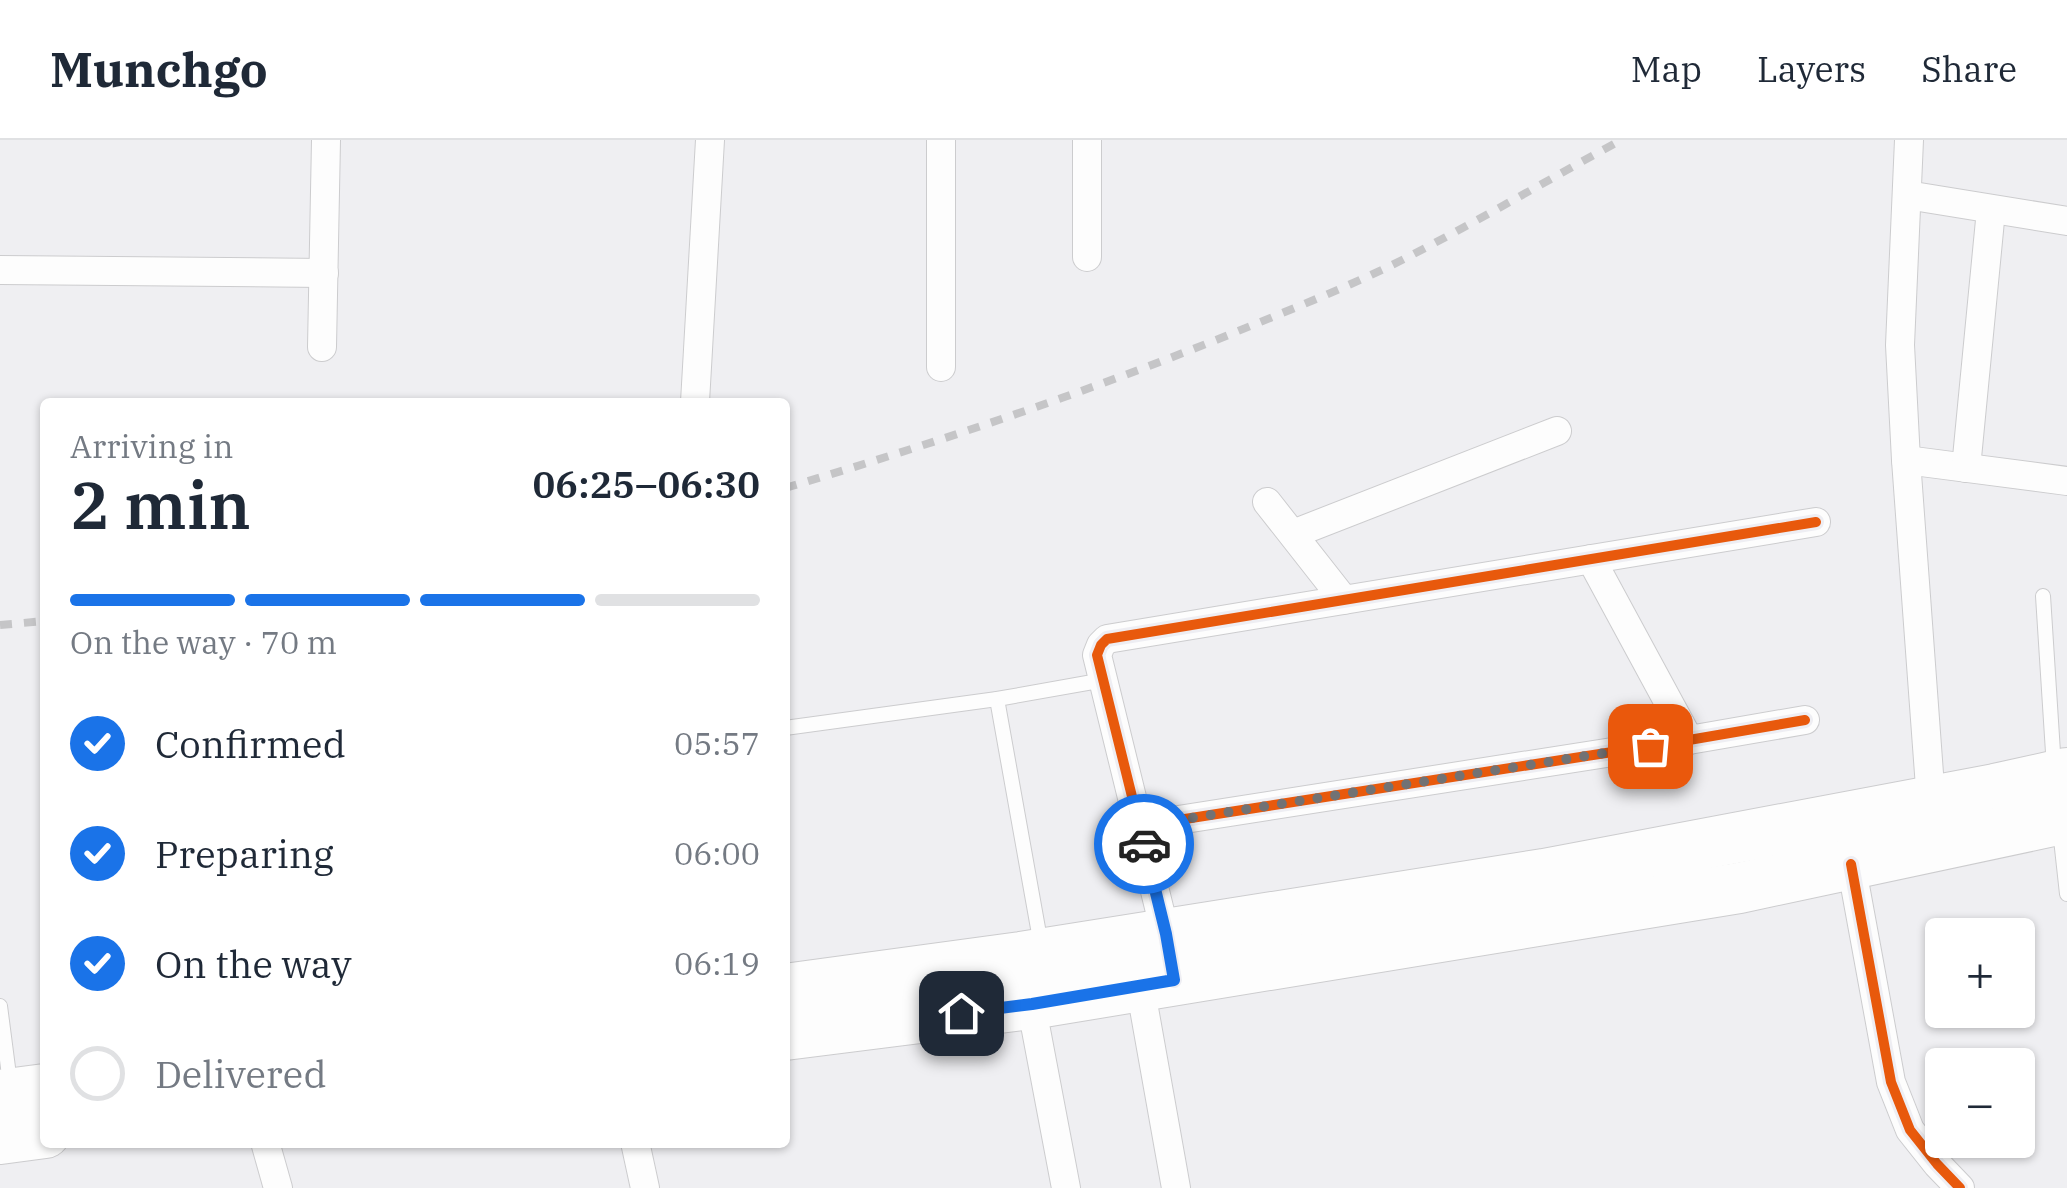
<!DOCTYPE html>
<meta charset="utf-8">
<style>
:root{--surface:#fff;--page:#f2f2f3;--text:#1f2937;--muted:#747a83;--line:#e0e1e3;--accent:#1a73e8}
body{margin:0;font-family:"IBM Plex Serif",serif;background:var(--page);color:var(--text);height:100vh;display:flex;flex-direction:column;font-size:38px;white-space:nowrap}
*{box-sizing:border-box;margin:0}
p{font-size:32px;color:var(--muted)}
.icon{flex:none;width:55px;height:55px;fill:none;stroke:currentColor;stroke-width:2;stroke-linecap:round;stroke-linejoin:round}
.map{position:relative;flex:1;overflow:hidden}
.side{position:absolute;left:40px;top:258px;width:750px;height:750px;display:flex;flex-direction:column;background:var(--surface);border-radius:10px;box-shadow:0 2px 8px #0004}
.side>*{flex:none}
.fabs{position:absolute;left:1925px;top:778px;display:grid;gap:20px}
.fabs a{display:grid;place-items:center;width:110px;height:110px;border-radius:10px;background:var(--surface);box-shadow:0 2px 8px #0004;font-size:50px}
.pin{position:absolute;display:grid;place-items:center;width:85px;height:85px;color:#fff;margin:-42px;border-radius:20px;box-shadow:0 5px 15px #0006}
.courier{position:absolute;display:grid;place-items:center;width:100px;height:100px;margin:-50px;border:8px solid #1a73e8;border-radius:50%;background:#fff;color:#222;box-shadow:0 2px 12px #0007}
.summary em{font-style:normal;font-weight:600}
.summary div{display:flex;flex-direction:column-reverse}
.summary{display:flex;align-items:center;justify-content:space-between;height:170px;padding:0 30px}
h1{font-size:65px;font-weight:600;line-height:75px}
.bar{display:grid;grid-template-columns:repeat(4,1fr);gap:15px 10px;align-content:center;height:120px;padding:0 30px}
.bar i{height:12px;border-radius:8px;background:var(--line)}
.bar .current{background:var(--accent)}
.bar p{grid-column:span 4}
ol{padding:0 30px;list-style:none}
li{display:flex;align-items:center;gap:30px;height:110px}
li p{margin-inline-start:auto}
li .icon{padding:10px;border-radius:50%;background:var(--accent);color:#fff;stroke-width:4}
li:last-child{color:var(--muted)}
li i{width:55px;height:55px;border:5px solid var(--line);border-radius:50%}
header{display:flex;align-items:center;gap:60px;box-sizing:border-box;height:140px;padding:0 50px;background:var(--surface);border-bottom:2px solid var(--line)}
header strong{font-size:48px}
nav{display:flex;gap:55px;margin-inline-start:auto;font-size:35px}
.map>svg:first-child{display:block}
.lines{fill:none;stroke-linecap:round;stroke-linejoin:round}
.lane-casing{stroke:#ccccce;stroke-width:16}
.street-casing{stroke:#ccccce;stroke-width:30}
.highway-casing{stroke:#ccccce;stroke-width:52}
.lane{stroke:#fdfdfd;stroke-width:14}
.street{stroke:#fdfdfd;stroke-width:28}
.highway{stroke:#fdfdfd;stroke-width:50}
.rail{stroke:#c5c5c7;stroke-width:8;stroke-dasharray:12 12;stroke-linecap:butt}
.cycleway-casing{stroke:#eeeef3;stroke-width:16}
.cycleway{stroke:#e8590c;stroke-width:10}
.done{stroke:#727274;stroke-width:10;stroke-dasharray:0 18}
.route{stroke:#1a73e8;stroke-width:12}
</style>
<header>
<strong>Munchgo</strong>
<nav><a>Map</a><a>Layers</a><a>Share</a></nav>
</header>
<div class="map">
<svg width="2067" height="1048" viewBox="0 0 2067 1048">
<rect width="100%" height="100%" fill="#efeff2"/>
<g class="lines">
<defs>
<g id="lane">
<polyline points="2043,456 2054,628"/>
<polyline points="997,559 1041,805"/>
<polyline points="785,588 997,559 1104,540"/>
<polyline points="2060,690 2067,754"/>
<polyline points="0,866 10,943"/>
</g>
<g id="street">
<polyline points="941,0 941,227"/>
<polyline points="1087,0 1087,117"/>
<polyline points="1909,0 1900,205 1906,320 1931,661"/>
<polyline points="1907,55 2067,81"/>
<polyline points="0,130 324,133"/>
<polyline points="322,207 326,0"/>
<polyline points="695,262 710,0"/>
<polyline points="1906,320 2067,341"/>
<polyline points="1966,328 1991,70"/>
<polyline points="1267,362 1344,460"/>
<polyline points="1293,394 1557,291"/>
<polyline points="1591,419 1689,600"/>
<polyline points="1140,686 1689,600 1805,580"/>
<polyline points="1851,724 1891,942 1910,990 1937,1024 1960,1048"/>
<polyline points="1168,804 1097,515 1101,505 1107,499 1816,382"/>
<polyline points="1140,846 1176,1048"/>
<polyline points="1029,853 1066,1048"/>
<polyline points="265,1002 278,1048"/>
<polyline points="635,1002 645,1048"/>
</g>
<g id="highway">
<polyline points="785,849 1021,817 1544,734 1995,649 2067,633"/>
<polyline points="785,895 1031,864 1739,748 2067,678"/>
<polyline points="0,955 45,949"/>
<polyline points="0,999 45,993"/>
</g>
</defs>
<use href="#lane" class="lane-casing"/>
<use href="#street" class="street-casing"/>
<use href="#highway" class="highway-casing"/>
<use href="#lane" class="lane"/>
<use href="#street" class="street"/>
<use href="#highway" class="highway"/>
<g class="rail">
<path d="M785,348C933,304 1078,255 1221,198C1282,173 1344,149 1402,120C1476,82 1548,40 1621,0"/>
<polyline points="0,485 45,481"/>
</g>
<defs>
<g id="cycleway">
<polyline points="1140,686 1689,600 1805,580"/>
<polyline points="1851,724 1891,942 1910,990 1937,1024 1960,1048"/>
<polyline points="1174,840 1166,794 1097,515 1101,505 1107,499 1816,382"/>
</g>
</defs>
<use href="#cycleway" class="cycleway-casing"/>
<use href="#cycleway" class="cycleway"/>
</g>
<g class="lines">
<polyline class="done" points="1144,704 1140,686 1650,606"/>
<polyline class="route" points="961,873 1032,864 1174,840 1166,794 1144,704"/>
</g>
</svg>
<div class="fabs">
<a>+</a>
<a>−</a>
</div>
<div class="pin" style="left:1650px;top:606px;background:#ea580c"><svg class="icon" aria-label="bag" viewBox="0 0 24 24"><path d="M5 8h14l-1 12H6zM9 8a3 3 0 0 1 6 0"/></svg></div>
<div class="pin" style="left:961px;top:873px;background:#1f2937"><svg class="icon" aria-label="home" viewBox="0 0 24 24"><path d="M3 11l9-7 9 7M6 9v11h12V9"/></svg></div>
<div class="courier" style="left:1144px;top:704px"><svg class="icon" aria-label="car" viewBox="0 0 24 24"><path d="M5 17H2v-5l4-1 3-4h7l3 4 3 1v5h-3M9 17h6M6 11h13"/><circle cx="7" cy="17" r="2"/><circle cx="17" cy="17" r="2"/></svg></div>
<section class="side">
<div class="summary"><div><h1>2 min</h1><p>Arriving in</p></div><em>06:25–06:30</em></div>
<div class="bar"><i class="current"></i><i class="current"></i><i class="current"></i><i></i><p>On the way · 70 m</p></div>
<ol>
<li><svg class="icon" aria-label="check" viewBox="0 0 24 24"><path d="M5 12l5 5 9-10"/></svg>Confirmed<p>05:57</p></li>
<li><svg class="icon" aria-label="check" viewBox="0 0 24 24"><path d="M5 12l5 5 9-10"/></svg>Preparing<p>06:00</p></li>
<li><svg class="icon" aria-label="check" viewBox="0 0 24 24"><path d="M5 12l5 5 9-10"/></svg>On the way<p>06:19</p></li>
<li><i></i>Delivered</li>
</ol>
</section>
</div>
